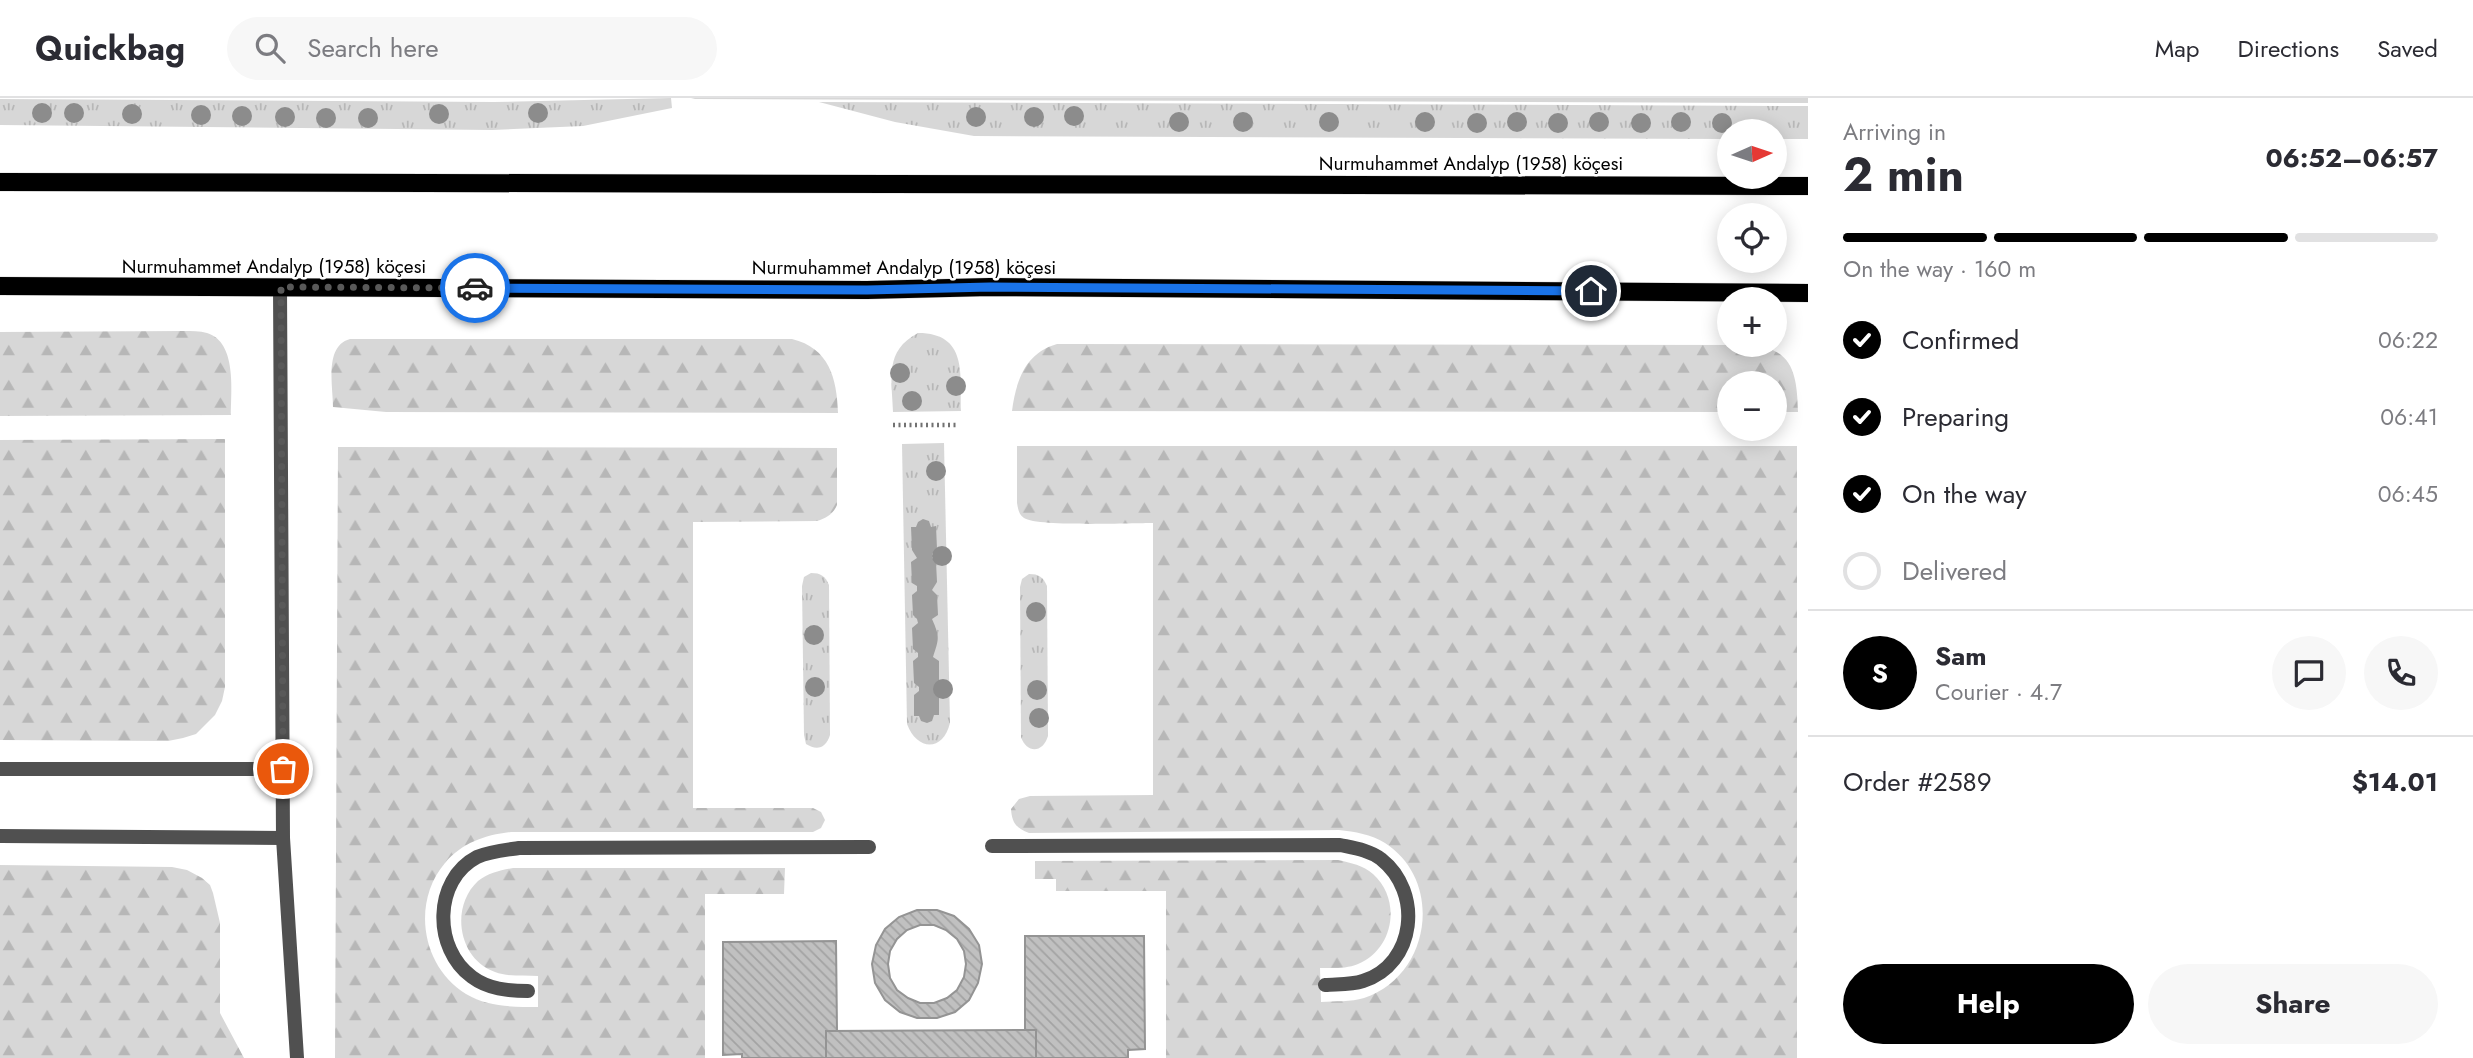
<!DOCTYPE html>
<meta charset="utf-8">
<style>
:root{--surface:#fff;--page:#f7f7f7;--text:#2b2b33;--muted:#7c7c81;--line:#e1e1e2;--accent:#000}
body{margin:0;font-family:Jost,sans-serif;background:var(--page);color:var(--text);height:100vh;display:flex;flex-direction:column;font-size:26px;white-space:nowrap}
*{box-sizing:border-box;margin:0}
p{font-size:23px;color:var(--muted)}
.icon{flex:none;width:38px;height:38px;fill:none;stroke:currentColor;stroke-width:2;stroke-linecap:round;stroke-linejoin:round}
.map{position:relative;flex:1;overflow:hidden}
.side{display:flex;flex-direction:column;background:var(--surface);width:665px}
.side>*{flex:none}
.needle{width:46px;rotate:87deg}
.controls{position:absolute;left:1717px;top:21px;display:grid;gap:14px}
.controls a{display:grid;place-items:center;width:70px;height:70px;border-radius:50%;background:var(--surface);box-shadow:0 4px 18px #0003;font-size:35px}
.pin{position:absolute;display:grid;place-items:center;width:60px;height:60px;color:#fff;margin:-30px;border:4px solid #fff;border-radius:50%;box-shadow:0 2px 7px #0007}
.courier{position:absolute;display:grid;place-items:center;width:70px;height:70px;margin:-35px;border:5px solid #1a73e8;border-radius:50%;background:#fff;color:#222;box-shadow:0 2px 9px #0007}
.summary em{font-style:normal;font-weight:700}
.summary div{display:flex;flex-direction:column-reverse}
.summary{display:flex;align-items:center;justify-content:space-between;height:119px;padding:0 35px}
h1{font-size:46px;font-weight:700;line-height:52px}
.bar{display:grid;grid-template-columns:repeat(4,1fr);gap:10px 7px;align-content:center;height:84px;padding:0 35px}
.bar i{height:9px;border-radius:5px;background:var(--line)}
.bar .selected{background:var(--accent)}
.bar p{grid-column:span 4}
.line{display:flex;align-items:center;gap:18px;padding:0 35px;border-top:2px solid var(--line)}
.line div{flex:1}
.round{display:grid;place-items:center;flex:none;width:74px;height:74px;border-radius:37px;background:var(--page)}
ol{padding:0 35px;list-style:none}
li{display:flex;align-items:center;gap:21px;height:77px}
li p{margin-inline-start:auto}
li .icon{padding:7px;border-radius:50%;background:var(--accent);color:#fff;stroke-width:4}
li:last-child{color:var(--muted)}
li i{width:38px;height:38px;border:4px solid var(--line);border-radius:50%}
.cta{display:flex;gap:14px;margin-top:auto;padding:14px 35px}
.cta a{flex:1;height:80px;border-radius:42px;background:var(--accent);color:#fff;font-size:28px;font-weight:700;line-height:80px;text-align:center}
.cta a+a{background:var(--page);color:var(--text)}
header{display:flex;align-items:center;gap:42px;box-sizing:border-box;height:98px;padding:0 35px;background:var(--surface);border-bottom:2px solid var(--line)}
header strong{font-size:33px}
nav{display:flex;gap:38px;margin-inline-start:auto;font-size:24px}
.search{width:490px;height:63px;background:var(--page);display:flex;align-items:center;gap:18px;box-sizing:border-box;padding:0 24px;border-radius:38px;color:var(--muted);font-size:26px}
main{display:flex;flex:1;min-height:0}
.map>svg:first-child{display:block}
.grass{fill:url(#grass-tufts)}
.forest{fill:url(#forest-firs)}
.park{fill:#d7d7d7}
.water{fill:#9e9e9e}
.building{fill:url(#building-back-hatch);stroke:#949494;stroke-width:2;fill-rule:evenodd}
.lines{fill:none;stroke-linecap:round;stroke-linejoin:round}
.primary-casing{stroke:#dbdbdb;stroke-width:19}
.path{stroke:#727272;stroke-width:4.5;stroke-dasharray:2 3.5;stroke-linecap:butt}
.lane{stroke:#505050;stroke-width:14}
.street{stroke:#505050;stroke-width:14}
.primary{stroke:#000;stroke-width:18}
.tree{fill:#8c8c8c}
.done{stroke:#595959;stroke-width:7;stroke-dasharray:0 12.6}
.route{stroke:#1a73e8;stroke-width:9}
.labels{text-anchor:middle;stroke-width:5;stroke-linejoin:round;paint-order:stroke}
.street-label{font-size:19px;fill:#000;stroke:#fff}
</style>
<header>
<strong>Quickbag</strong>
<div class="search"><svg class="icon" aria-label="search" viewBox="0 0 24 24"><circle cx="10" cy="10" r="6"/><path d="M15 15l6 6"/></svg>Search here</div>
<nav><a>Map</a><a>Directions</a><a>Saved</a></nav>
</header>
<main>
<div class="map">
<svg width="1808" height="960" viewBox="0 0 1808 960">
<defs>
<pattern id="grass-tufts" width="24" height="20" patternUnits="userSpaceOnUse" patternTransform="scale(1.75)"><rect width="24" height="20" fill="#d7d7d7"/><path d="M3 7l-1-3M5 7V3M7 7l1-3M15 17l-1-3M17 17v-4M19 17l1-3" fill="none" stroke="#b7b7b7"/></pattern>
<pattern id="forest-firs" width="22" height="20" patternUnits="userSpaceOnUse" patternTransform="scale(1.75)"><rect width="22" height="20" fill="#d7d7d7"/><path d="M5 1l3.5 6h-7zM16 11l3.5 6h-7z" fill="#b7b7b7"/></pattern>
<pattern id="building-back-hatch" width="6" height="6" patternUnits="userSpaceOnUse" patternTransform="scale(1.75)"><rect width="6" height="6" fill="#c0c0c0"/><path d="M-1 5l2 2M0 0l6 6M5-1l2 2" fill="none" stroke="#a3a3a3"/></pattern>
</defs>
<rect width="100%" height="100%" fill="#fff"/>
<g class="grass">
<polygon points="671,0 672,10 583,28 492,32 0,27 0,1 494,4"/>
<polygon points="819,4 1808,8 1808,41 1775,41 1774,33 1729,33 1729,41 974,38 895,24"/>
<path d="M918,235C968,235 960,277 961,313L893,314C892,280 884,253 918,235Z"/>
<path d="M944,345L950,625C943,654 917,653 907,626L902,346Z"/>
<path d="M811,475C821,475 825,478 829,487L830,637C826,650 817,653 806,646L804,637L802,488L804,479Z"/>
<path d="M1029,476C1039,476 1043,479 1047,488L1048,638C1043,655 1027,656 1021,639L1020,489L1022,481Z"/>
</g>
<g class="forest">
<path d="M184,233C191,233 200,233 207,235C237,244 231,293 231,317L0,318V234Z"/>
<path d="M350,241H792C829,250 837,280 838,315L386,314L333,309C333,288 324,248 350,241Z"/>
<path d="M1057,246L1752,247C1794,251 1797,278 1798,314H1775L1774,285H1729V314L1012,313C1016,283 1025,255 1057,246Z"/>
<polygon points="225,341 225,589 222,603 215,617 196,636 183,640 168,643 0,642 0,342"/>
<path d="M1017,348H1797V960H1166V793H1056V781H1035V763L1338,762C1351,765 1363,767 1373,776C1402,802 1394,851 1358,866C1346,871 1333,870 1320,870L1321,904C1335,903 1351,904 1364,900C1430,878 1445,784 1385,745C1371,736 1355,734 1339,732L1029,735C1016,730 1012,725 1011,711L1019,701L1030,698L1153,697V425C1132,425 1037,429 1024,420C1019,417 1018,411 1017,405Z"/>
<path d="M338,349L837,350V407C833,416 827,420 817,423L693,424V710H813L821,714L825,722L821,730L813,734H511C485,737 462,745 445,765C411,805 422,869 466,896C488,909 513,909 538,909V878C525,877 508,879 495,874C458,861 450,809 478,783C488,775 501,772 513,770H785L784,796H705V960H335Z"/>
<polygon points="0,767 172,769 187,772 202,780 210,787 213,795 220,825 220,915 244,960 0,960"/>
</g>
<polygon class="park" points="691,0 1808,0 1808,5 695,1"/>
<path class="water" d="M923,421L929,423L931,429L936,428L937,451L932,456V460L936,464L937,484L932,492L937,497L938,517L932,521C940,539 939,541 933,559L939,563V585L934,589V593L939,597V617H934L932,623L927,625L921,623L919,618H914V597L919,593V589L914,585L913,563L918,559V555L913,551L912,530L918,525L917,521L913,517L912,497L917,493V488L912,485L911,464L917,460L912,452L911,429H916L918,424Z"/>
<g class="building">
<path d="M917,812H937L954,818L969,831L979,847L982,866L978,885L969,902L955,914L937,920H917L900,914L885,902L875,885L872,866L876,847L885,831L899,819ZM920,827H934L946,832L957,841L964,853L966,866L964,879L957,892L947,900L934,905H920L908,900L897,892L890,880L888,866L890,853L897,841L907,832Z"/>
<polygon points="1025,838 1144,838 1145,951 1128,952 1128,960 1036,960 1036,932 1025,932"/>
<polygon points="836,843 837,933 826,933 826,960 742,960 742,956 723,957 723,844"/>
<polygon points="1036,932 1036,960 826,960 826,933"/>
</g>
<g class="lines">
<defs>
<g id="primary">
<polyline points="0,84 1808,88"/>
<polyline points="0,188 867,192 990,189 1808,195"/>
</g>
</defs>
<use href="#primary" class="primary-casing"/>
<polyline class="path" points="893,327 959,327"/>
<g class="lane">
<polyline points="0,671 283,671"/>
<polyline points="0,738 283,740"/>
<path d="M992,748L1340,747C1354,750 1369,752 1381,761C1423,794 1416,866 1363,883C1351,887 1337,886 1325,887"/>
<path d="M528,893C508,893 488,891 472,879C433,851 433,782 477,759C491,753 505,752 519,750L869,749"/>
</g>
<polyline class="street" points="280,189 283,740 297,960"/>
<use href="#primary" class="primary"/>
</g>
<g class="tree">
<circle cx="42" cy="15" r="10"/>
<circle cx="74" cy="15" r="10"/>
<circle cx="538" cy="15" r="10"/>
<circle cx="132" cy="16" r="10"/>
<circle cx="439" cy="16" r="10"/>
<circle cx="201" cy="17" r="10"/>
<circle cx="242" cy="18" r="10"/>
<circle cx="1074" cy="18" r="10"/>
<circle cx="285" cy="19" r="10"/>
<circle cx="976" cy="19" r="10"/>
<circle cx="1034" cy="19" r="10"/>
<circle cx="326" cy="20" r="10"/>
<circle cx="368" cy="20" r="10"/>
<circle cx="1179" cy="24" r="10"/>
<circle cx="1243" cy="24" r="10"/>
<circle cx="1329" cy="24" r="10"/>
<circle cx="1425" cy="24" r="10"/>
<circle cx="1517" cy="24" r="10"/>
<circle cx="1599" cy="24" r="10"/>
<circle cx="1681" cy="24" r="10"/>
<circle cx="1477" cy="25" r="10"/>
<circle cx="1558" cy="25" r="10"/>
<circle cx="1641" cy="25" r="10"/>
<circle cx="1722" cy="25" r="10"/>
<circle cx="900" cy="275" r="10"/>
<circle cx="956" cy="288" r="10"/>
<circle cx="912" cy="303" r="10"/>
<circle cx="936" cy="373" r="10"/>
<circle cx="942" cy="458" r="10"/>
<circle cx="1036" cy="514" r="10"/>
<circle cx="814" cy="537" r="10"/>
<circle cx="815" cy="589" r="10"/>
<circle cx="943" cy="591" r="10"/>
<circle cx="1037" cy="592" r="10"/>
<circle cx="1039" cy="620" r="10"/>
</g>
<g class="lines">
<polyline class="done" points="283,671 281,189 475,190"/>
<polyline class="route" points="475,190 867,192 990,189 1591,193"/>
</g>
<g class="labels">
<g class="street-label">
<text x="1471" y="72">Nurmuhammet Andalyp (1958) köçesi</text>
<text x="274" y="175">Nurmuhammet Andalyp (1958) köçesi</text>
<text x="904" y="176">Nurmuhammet Andalyp (1958) köçesi</text>
</g>
</g>
</svg>
<div class="controls">
<a><svg class="needle" viewBox="-14 -14 28 28"><path d="M0-13l5 13h-10z" fill="#e53935"/><path d="M0 13l5-13h-10z" fill="#7c7c81"/></svg></a>
<a><svg class="icon" aria-label="locate" viewBox="0 0 24 24"><circle cx="12" cy="12" r="6"/><path d="M12 2v4M12 18v4M2 12h4M18 12h4"/></svg></a>
<a>+</a>
<a>−</a>
</div>
<div class="pin" style="left:283px;top:671px;background:#ea580c"><svg class="icon" aria-label="bag" viewBox="0 0 24 24"><path d="M5 8h14l-1 12H6zM9 8a3 3 0 0 1 6 0"/></svg></div>
<div class="pin" style="left:1591px;top:193px;background:#1f2937"><svg class="icon" aria-label="home" viewBox="0 0 24 24"><path d="M3 11l9-7 9 7M6 9v11h12V9"/></svg></div>
<div class="courier" style="left:475px;top:190px"><svg class="icon" aria-label="car" viewBox="0 0 24 24"><path d="M5 17H2v-5l4-1 3-4h7l3 4 3 1v5h-3M9 17h6M6 11h13"/><circle cx="7" cy="17" r="2"/><circle cx="17" cy="17" r="2"/></svg></div>
</div>
<section class="side">
<div class="summary"><div><h1>2 min</h1><p>Arriving in</p></div><em>06:52–06:57</em></div>
<div class="bar"><i class="selected"></i><i class="selected"></i><i class="selected"></i><i></i><p>On the way · 160 m</p></div>
<ol>
<li><svg class="icon" aria-label="check" viewBox="0 0 24 24"><path d="M5 12l5 5 9-10"/></svg>Confirmed<p>06:22</p></li>
<li><svg class="icon" aria-label="check" viewBox="0 0 24 24"><path d="M5 12l5 5 9-10"/></svg>Preparing<p>06:41</p></li>
<li><svg class="icon" aria-label="check" viewBox="0 0 24 24"><path d="M5 12l5 5 9-10"/></svg>On the way<p>06:45</p></li>
<li><i></i>Delivered</li>
</ol>
<div class="line" style="height:126px"><b class="round" style="background:var(--accent);color:#fff">S</b><div><b>Sam</b><p>Courier · 4.7</p></div><a class="round"><svg class="icon" aria-label="chat" viewBox="0 0 24 24"><path d="M4 5h16v11H9l-5 4z"/></svg></a><a class="round"><svg class="icon" aria-label="phone" viewBox="0 0 24 24"><path d="M5 4h4l2 5-3 2q2 4 5 5l2-3 5 2v4C11 20 4 13 5 4z"/></svg></a></div>
<div class="line" style="height:91px"><div>Order #2589</div><b>$14.01</b></div>
<div class="cta"><a>Help</a><a>Share</a></div>
</section>
</main>
